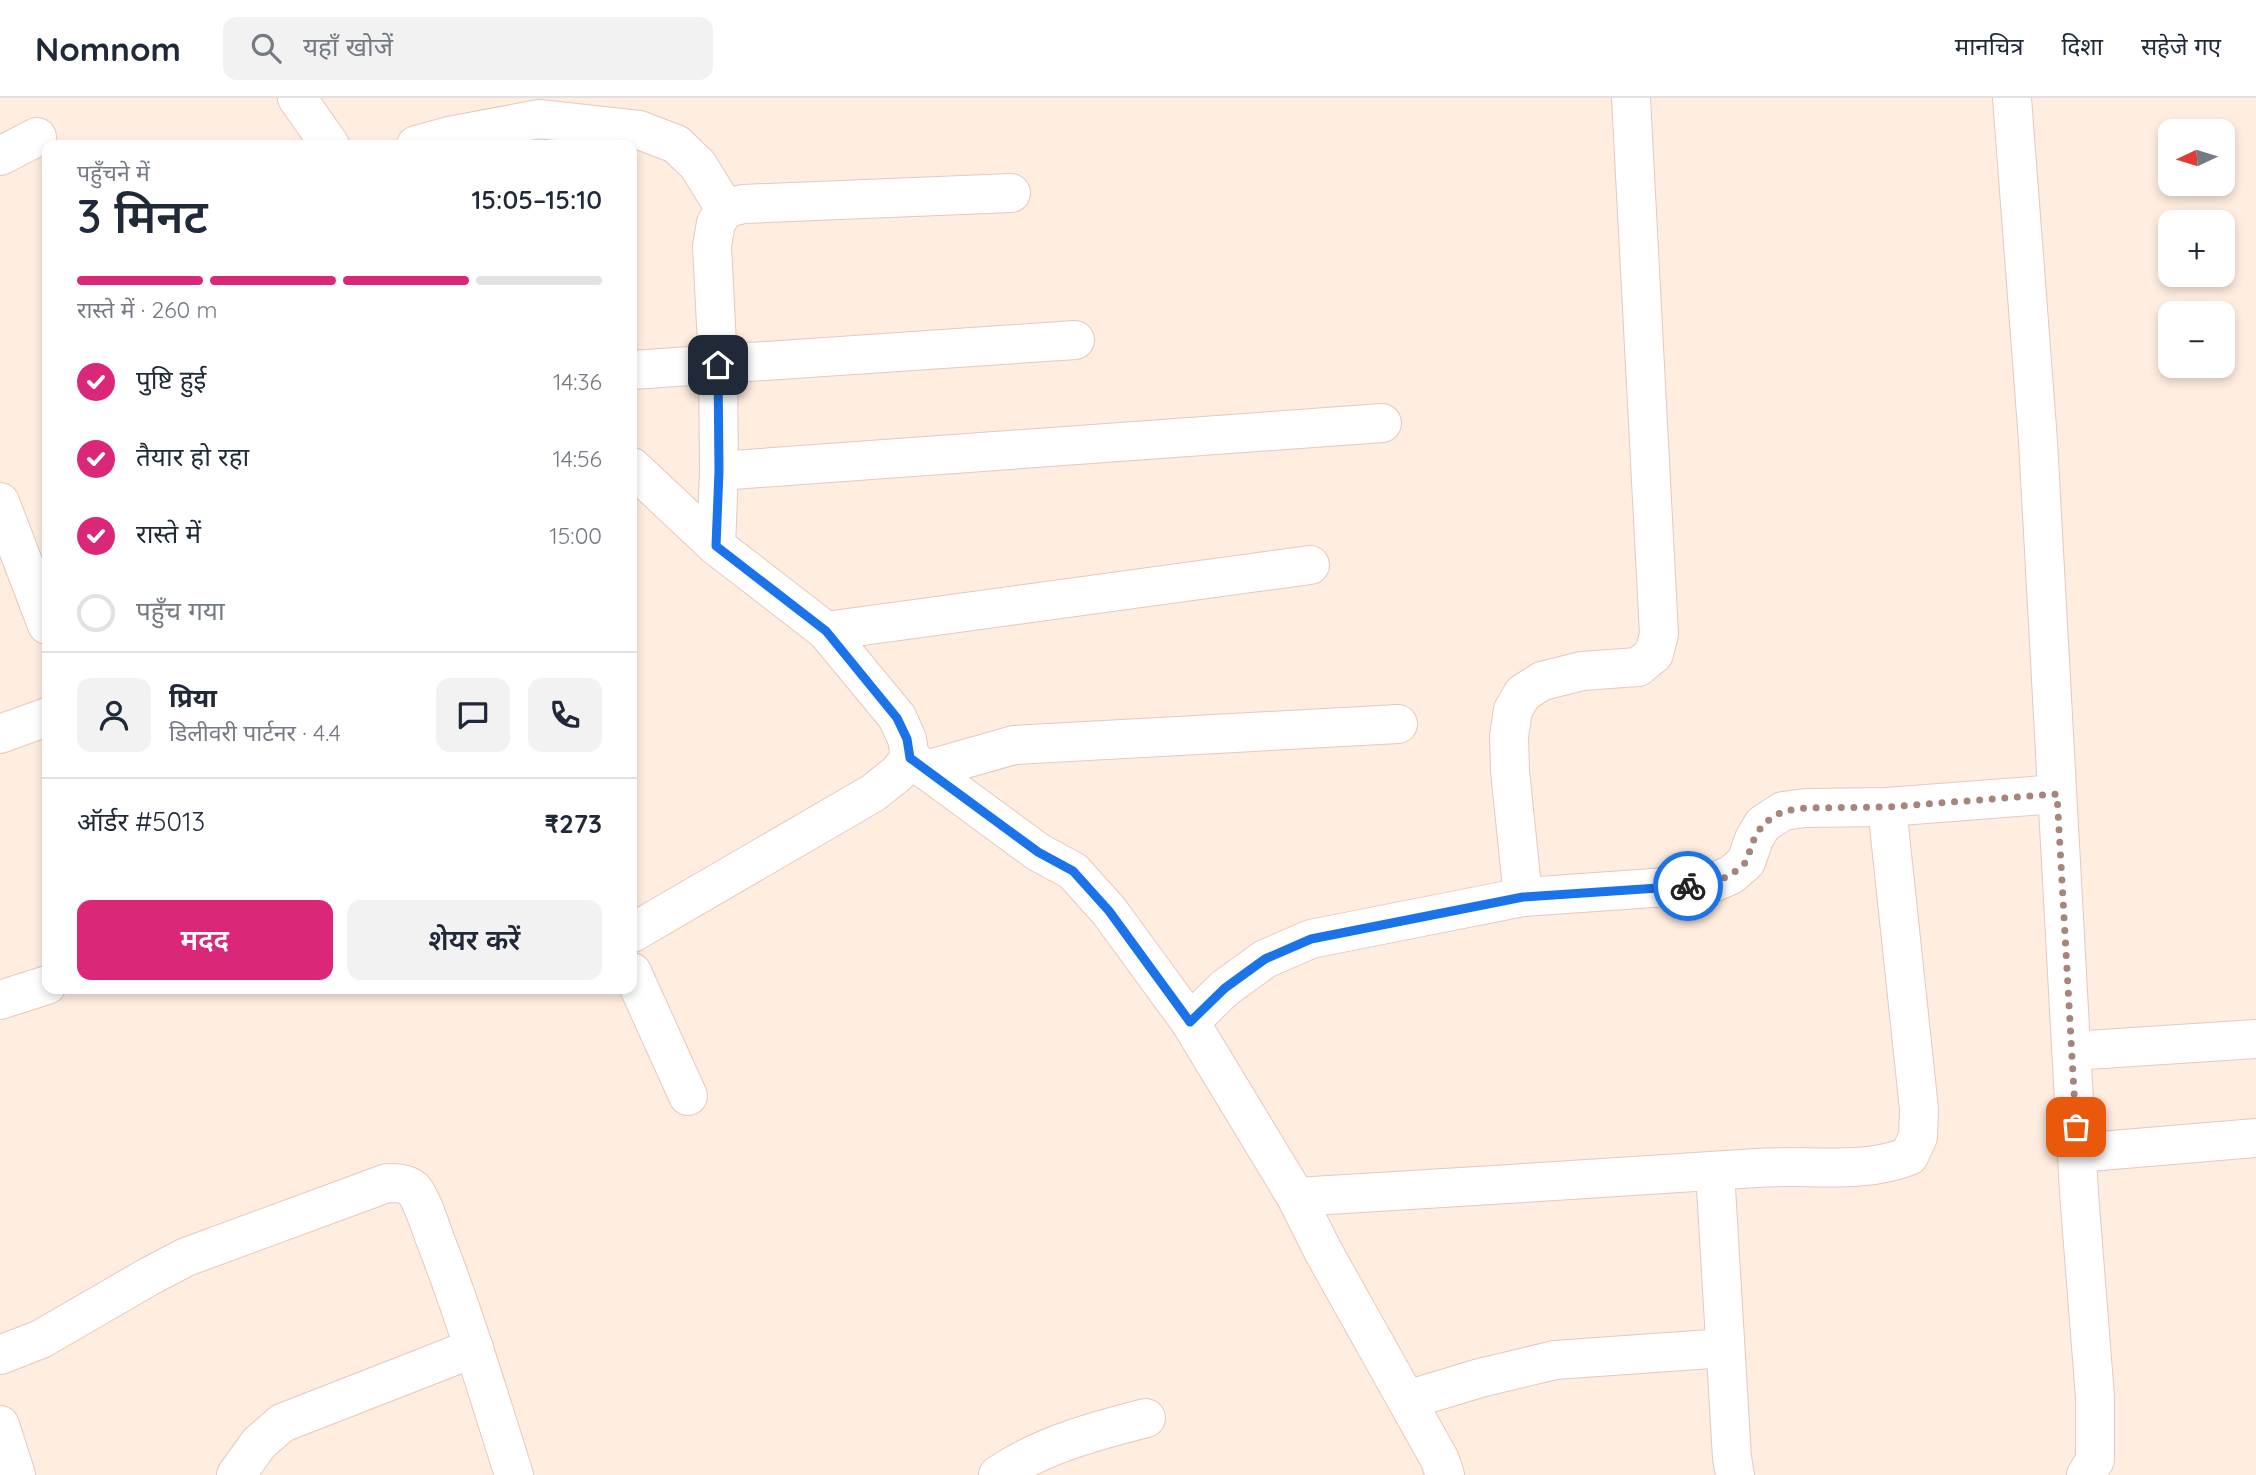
<!DOCTYPE html>
<html lang="hi">
<meta charset="utf-8">
<style>
:root{--surface:#fff;--page:#f2f2f3;--text:#1f2937;--muted:#747a83;--line:#e0e1e3;--accent:#db2777}
body{margin:0;font-family:Quicksand,"Noto Sans Devanagari",sans-serif;background:var(--page);color:var(--text);height:100vh;display:flex;flex-direction:column;font-size:26px;white-space:nowrap}
*{box-sizing:border-box;margin:0}
p{font-size:23px;color:var(--muted)}
.icon{flex:none;width:38px;height:38px;fill:none;stroke:currentColor;stroke-width:2;stroke-linecap:round;stroke-linejoin:round}
.map{position:relative;flex:1;overflow:hidden}
.details{position:absolute;left:42px;top:42px;width:595px;height:854px;display:flex;flex-direction:column;background:var(--surface);border-radius:14px;box-shadow:0 4px 10px #0003}
.details>*{flex:none}
.needle{width:46px;rotate:266deg}
.fabs{position:absolute;left:2158px;top:21px;display:grid;gap:14px}
.fabs a{display:grid;place-items:center;width:77px;height:77px;border-radius:14px;background:var(--surface);box-shadow:0 4px 10px #0003;font-size:35px}
.pin{position:absolute;display:grid;place-items:center;width:60px;height:60px;color:#fff;margin:-30px;border-radius:14px;box-shadow:0 4px 10px #0006}
.courier{position:absolute;display:grid;place-items:center;width:70px;height:70px;margin:-35px;border:5px solid #1a73e8;border-radius:50%;background:#fff;color:#222;box-shadow:0 2px 9px #0007}
.headline em{font-style:normal;font-weight:600}
.headline div{display:flex;flex-direction:column-reverse}
.headline{display:flex;align-items:center;justify-content:space-between;height:119px;padding:0 35px}
h1{font-size:46px;font-weight:600;line-height:52px}
.bar{display:grid;grid-template-columns:repeat(4,1fr);gap:10px 7px;align-content:center;height:84px;padding:0 35px}
.bar i{height:9px;border-radius:5px;background:var(--line)}
.bar .on{background:var(--accent)}
.bar p{grid-column:span 4}
.line{display:flex;align-items:center;gap:18px;padding:0 35px;border-top:2px solid var(--line)}
.line div{flex:1}
.round{display:grid;place-items:center;flex:none;width:74px;height:74px;border-radius:14px;background:var(--page)}
ol{padding:0 35px;list-style:none}
li{display:flex;align-items:center;gap:21px;height:77px}
li p{margin-inline-start:auto}
li .icon{padding:7px;border-radius:50%;background:var(--accent);color:#fff;stroke-width:4}
li:last-child{color:var(--muted)}
li i{width:38px;height:38px;border:4px solid var(--line);border-radius:50%}
.primary-button{display:flex;gap:14px;margin-top:auto;padding:14px 35px}
.primary-button a{flex:1;height:80px;border-radius:14px;background:var(--accent);color:#fff;font-size:28px;font-weight:600;line-height:80px;text-align:center}
.primary-button a+a{background:var(--page);color:var(--text)}
header{display:flex;align-items:center;gap:42px;box-sizing:border-box;height:98px;padding:0 35px;background:var(--surface);border-bottom:2px solid var(--line)}
header strong{font-size:33px}
nav{display:flex;gap:38px;margin-inline-start:auto;font-size:24px}
.search{width:490px;height:63px;background:var(--page);display:flex;align-items:center;gap:18px;box-sizing:border-box;padding:0 24px;border-radius:14px;color:var(--muted);font-size:26px}
.map>svg:first-child{display:block}
.lines{fill:none;stroke-linecap:round;stroke-linejoin:round}
.minor-casing{stroke:#e5c8be;stroke-width:40}
.minor{stroke:#fff;stroke-width:38}
.done{stroke:#a7857b;stroke-width:7;stroke-dasharray:0 12.6}
.route{stroke:#1a73e8;stroke-width:9}
</style>
<header>
<strong>Nomnom</strong>
<div class="search"><svg class="icon" aria-label="search" viewBox="0 0 24 24"><circle cx="10" cy="10" r="6"/><path d="M15 15l6 6"/></svg>यहाँ खोजें</div>
<nav><a>मानचित्र</a><a>दिशा</a><a>सहेजे गए</a></nav>
</header>
<div class="map">
<svg width="2256" height="1377" viewBox="0 0 2256 1377">
<rect width="100%" height="100%" fill="#ffede0"/>
<g class="lines">
<defs>
<g id="minor">
<polyline points="297,0 330,47"/>
<polyline points="2012,0 2038,343 2079,1095 2095,1299 2095,1362 2086,1377"/>
<polyline points="416,47 449,38 539,21 639,32 676,46 698,67 725,111"/>
<polyline points="0,58 37,39"/>
<polyline points="632,272 1075,242"/>
<polyline points="632,369 716,448 826,533 897,619 907,641 910,660 898,675 873,695 632,835"/>
<polyline points="719,373 1382,325"/>
<polyline points="0,404 47,527"/>
<polyline points="716,448 719,373 718,267 712,148 716,125 725,111 743,106 1011,95"/>
<polyline points="826,533 1310,467"/>
<polyline points="0,636 47,619"/>
<polyline points="910,660 1038,754 1073,773 1109,813 1190,924 1296,1099 1323,1153 1440,1362 1445,1377"/>
<polyline points="926,672 1014,647 1398,626"/>
<polyline points="1523,799 1510,673 1509,638 1513,612 1523,595 1542,583 1582,573 1638,569 1654,556 1659,536 1631,0"/>
<polyline points="632,874 688,998"/>
<polyline points="0,902 47,887"/>
<polyline points="1190,924 1225,890 1265,861 1311,841 1523,799 1710,786 1731,777 1746,764 1754,741 1763,726 1783,713 1805,710 1887,709 2057,696"/>
<polyline points="2072,953 2256,941"/>
<polyline points="2077,1055 2256,1040"/>
<polyline points="1715,1073 1732,1360 1735,1377"/>
<path d="M1296,1099C1450,1090 1603,1080 1757,1070C1807,1066 1862,1077 1909,1058L1918,1039L1919,1011L1887,709"/>
<path d="M0,1257L41,1241L148,1179L186,1159L387,1085C396,1085 406,1085 413,1091C422,1101 430,1128 435,1141C465,1218 489,1298 514,1377"/>
<polyline points="1407,1302 1480,1280 1555,1262 1725,1250"/>
<polyline points="0,1327 16,1377"/>
<polyline points="236,1377 259,1345 282,1325 474,1250"/>
<path d="M998,1377C1042,1347 1095,1333 1146,1320"/>
</g>
</defs>
<use href="#minor" class="minor-casing"/>
<use href="#minor" class="minor"/>
</g>
<g class="lines">
<polyline class="done" points="1688,788 1710,786 1731,777 1746,764 1754,741 1763,726 1783,713 1805,710 1887,709 2057,696 2076,1029"/>
<polyline class="route" points="718,267 719,373 716,448 826,533 897,620 907,641 910,660 1038,754 1073,773 1109,813 1190,924 1225,890 1265,861 1311,841 1523,799 1688,788"/>
</g>
</svg>
<div class="fabs">
<a><svg class="needle" viewBox="-14 -14 28 28"><path d="M0-13l5 13h-10z" fill="#e53935"/><path d="M0 13l5-13h-10z" fill="#747a83"/></svg></a>
<a>+</a>
<a>−</a>
</div>
<div class="pin" style="left:2076px;top:1029px;background:#ea580c"><svg class="icon" aria-label="bag" viewBox="0 0 24 24"><path d="M5 8h14l-1 12H6zM9 8a3 3 0 0 1 6 0"/></svg></div>
<div class="pin" style="left:718px;top:267px;background:#1f2937"><svg class="icon" aria-label="home" viewBox="0 0 24 24"><path d="M3 11l9-7 9 7M6 9v11h12V9"/></svg></div>
<div class="courier" style="left:1688px;top:788px"><svg class="icon" aria-label="bike" viewBox="0 0 24 24"><circle cx="6" cy="16" r="4"/><circle cx="18" cy="16" r="4"/><path d="M6 16l4-8h5l3 8M10 8l3 8H6M13 5h3"/></svg></div>
<section class="details">
<div class="headline"><div><h1>3 मिनट</h1><p>पहुँचने में</p></div><em>15:05–15:10</em></div>
<div class="bar"><i class="on"></i><i class="on"></i><i class="on"></i><i></i><p>रास्ते में · 260 m</p></div>
<ol>
<li><svg class="icon" aria-label="check" viewBox="0 0 24 24"><path d="M5 12l5 5 9-10"/></svg>पुष्टि हुई<p>14:36</p></li>
<li><svg class="icon" aria-label="check" viewBox="0 0 24 24"><path d="M5 12l5 5 9-10"/></svg>तैयार हो रहा<p>14:56</p></li>
<li><svg class="icon" aria-label="check" viewBox="0 0 24 24"><path d="M5 12l5 5 9-10"/></svg>रास्ते में<p>15:00</p></li>
<li><i></i>पहुँच गया</li>
</ol>
<div class="line" style="height:126px"><a class="round"><svg class="icon" aria-label="person" viewBox="0 0 24 24"><circle cx="12" cy="8" r="4"/><path d="M4 21q1-7 8-7t8 7"/></svg></a><div><b>प्रिया</b><p>डिलीवरी पार्टनर · 4.4</p></div><a class="round"><svg class="icon" aria-label="chat" viewBox="0 0 24 24"><path d="M4 5h16v11H9l-5 4z"/></svg></a><a class="round"><svg class="icon" aria-label="phone" viewBox="0 0 24 24"><path d="M5 4h4l2 5-3 2q2 4 5 5l2-3 5 2v4C11 20 4 13 5 4z"/></svg></a></div>
<div class="line" style="height:91px"><div>ऑर्डर #5013</div><b>₹273</b></div>
<div class="primary-button"><a>मदद</a><a>शेयर करें</a></div>
</section>
</div>
